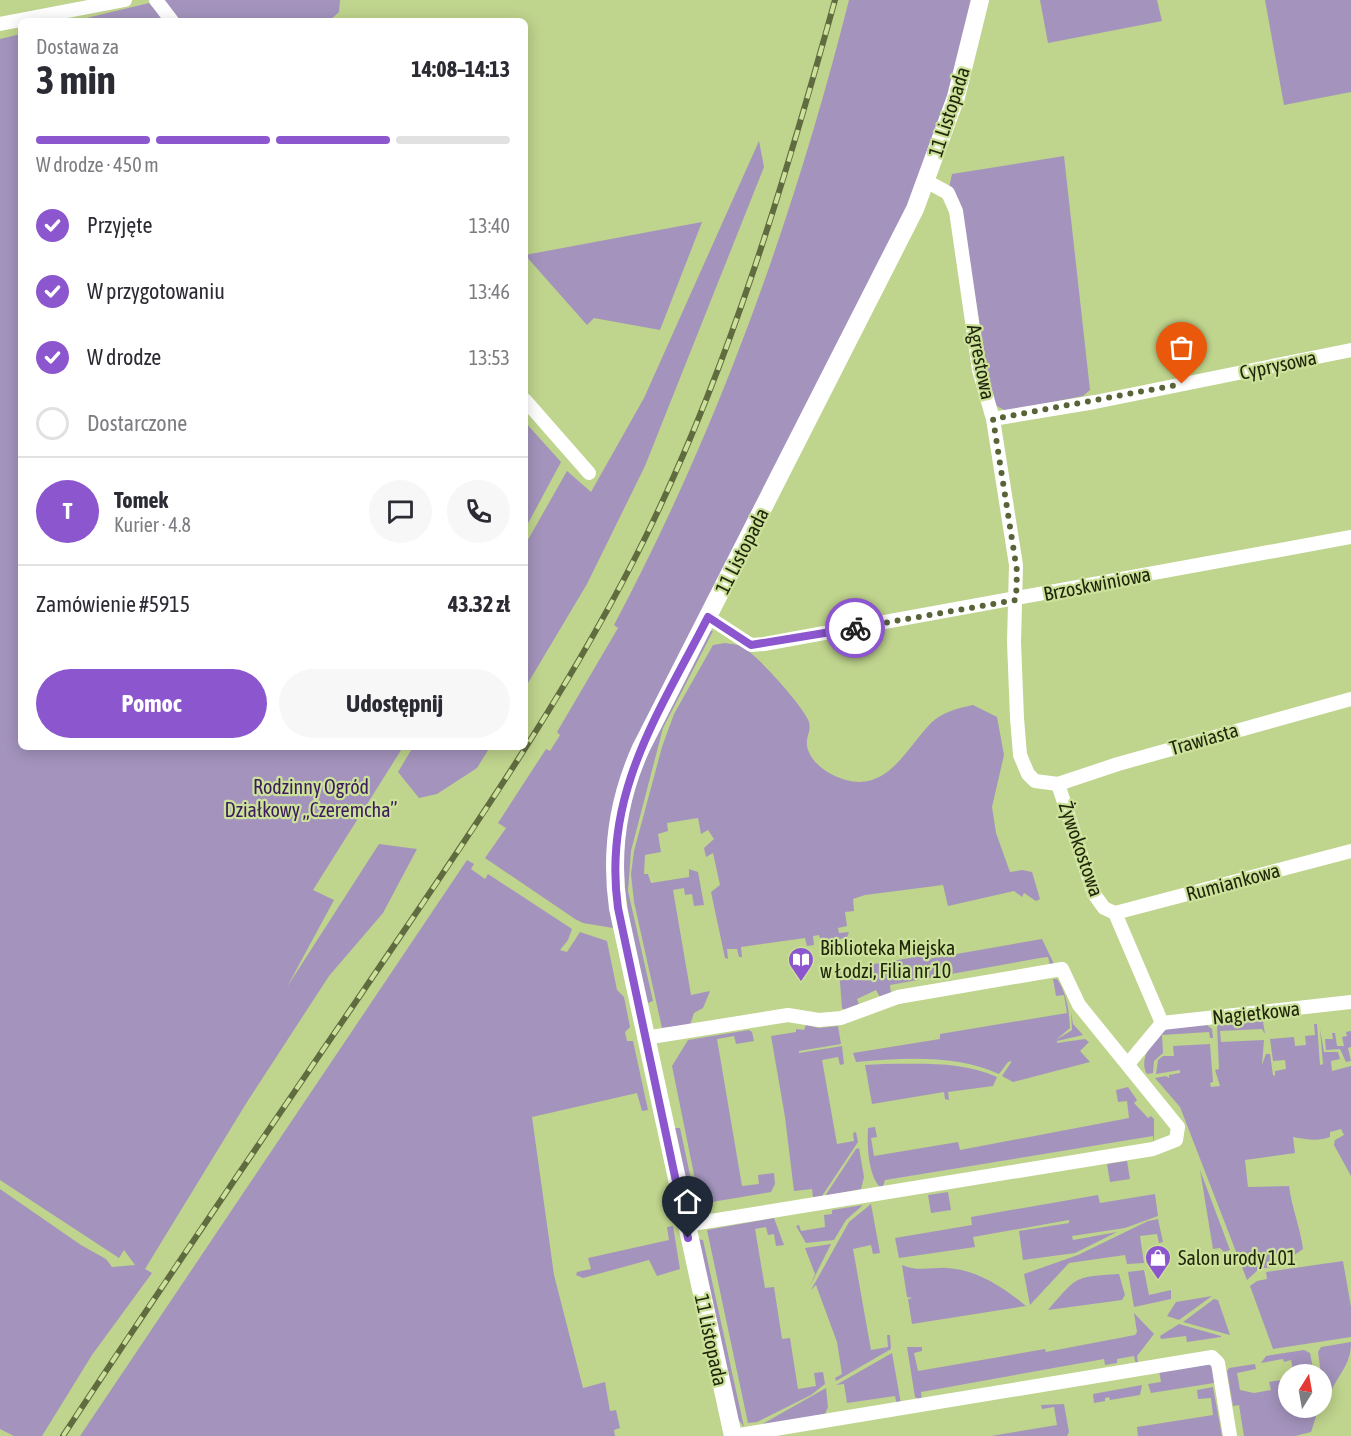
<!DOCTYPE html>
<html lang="pl">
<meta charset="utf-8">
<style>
:root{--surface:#fff;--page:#f7f7f7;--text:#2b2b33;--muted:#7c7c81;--line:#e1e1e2;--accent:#8c56ce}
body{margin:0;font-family:"Asap Condensed",sans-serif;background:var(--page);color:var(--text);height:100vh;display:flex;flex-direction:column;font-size:22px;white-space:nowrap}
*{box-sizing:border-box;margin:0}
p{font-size:20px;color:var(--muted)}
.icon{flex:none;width:33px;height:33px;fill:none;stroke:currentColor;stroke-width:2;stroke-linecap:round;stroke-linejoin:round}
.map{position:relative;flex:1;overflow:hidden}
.side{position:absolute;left:18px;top:18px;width:510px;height:732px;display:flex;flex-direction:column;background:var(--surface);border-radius:9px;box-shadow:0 3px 15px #0003}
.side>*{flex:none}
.needle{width:39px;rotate:11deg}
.tools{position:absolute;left:1278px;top:1364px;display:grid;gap:12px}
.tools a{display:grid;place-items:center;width:54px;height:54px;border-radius:50%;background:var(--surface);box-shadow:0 3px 15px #0003;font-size:30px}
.pin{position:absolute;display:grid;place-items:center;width:51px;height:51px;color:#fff;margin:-62px -26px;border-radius:50% 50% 50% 0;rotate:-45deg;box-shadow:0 0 6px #0007}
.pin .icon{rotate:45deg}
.courier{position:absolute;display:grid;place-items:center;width:60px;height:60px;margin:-30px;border:4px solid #8c56ce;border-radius:50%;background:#fff;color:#222;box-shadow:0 2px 8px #0007}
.head em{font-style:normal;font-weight:700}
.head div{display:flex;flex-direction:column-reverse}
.head{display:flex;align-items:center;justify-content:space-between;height:102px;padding:0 18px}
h1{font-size:39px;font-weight:700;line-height:45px}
.bar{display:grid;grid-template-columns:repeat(4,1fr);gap:9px 6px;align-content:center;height:72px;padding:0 18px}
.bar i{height:8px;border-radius:4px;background:var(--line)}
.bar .on{background:var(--accent)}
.bar p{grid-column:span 4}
.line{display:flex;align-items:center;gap:15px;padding:0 18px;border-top:2px solid var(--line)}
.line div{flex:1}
.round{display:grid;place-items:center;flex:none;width:63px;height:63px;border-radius:32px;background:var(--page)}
ol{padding:0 18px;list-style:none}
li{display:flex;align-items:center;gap:18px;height:66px}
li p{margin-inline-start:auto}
li .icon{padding:6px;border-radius:50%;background:var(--accent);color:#fff;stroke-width:4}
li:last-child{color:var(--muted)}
li i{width:33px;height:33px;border:3px solid var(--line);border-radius:50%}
.action{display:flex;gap:12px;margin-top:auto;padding:12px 18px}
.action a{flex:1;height:69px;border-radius:36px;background:var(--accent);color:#fff;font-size:24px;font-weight:700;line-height:69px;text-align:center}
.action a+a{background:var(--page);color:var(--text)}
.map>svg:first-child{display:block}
.green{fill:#a494bd}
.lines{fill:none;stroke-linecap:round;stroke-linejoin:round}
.street{stroke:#fff;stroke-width:14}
.secondary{stroke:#fff;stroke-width:18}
.rail-casing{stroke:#606c3f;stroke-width:6}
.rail{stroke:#cce19a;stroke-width:4;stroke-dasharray:11;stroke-linecap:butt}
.done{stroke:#586438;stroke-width:6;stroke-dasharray:0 10.8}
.route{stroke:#8c56ce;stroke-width:8}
.labels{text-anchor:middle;stroke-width:4.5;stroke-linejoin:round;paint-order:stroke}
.street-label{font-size:20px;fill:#20270b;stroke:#cce19a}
.park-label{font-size:20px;fill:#3b1a5e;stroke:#cce19a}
.poi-label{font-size:20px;fill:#20270b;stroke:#cce19a;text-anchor:start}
</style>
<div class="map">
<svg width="1351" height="1436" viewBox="0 0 1351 1436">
<rect width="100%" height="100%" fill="#bfd48d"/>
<g class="green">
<polygon points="164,0 340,0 339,12 329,21 179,21 164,7"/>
<path d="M849,0H972L962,53L910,204L613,806C604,848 605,887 613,928L583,923L575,919L485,858L506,828L498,823L546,749L550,751L560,735L557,732L618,628L614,625C719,427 794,217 849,0Z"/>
<polygon points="1040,0 1157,0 1162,21 1048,43"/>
<polygon points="1265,0 1351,0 1351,92 1284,105"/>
<polygon points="149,3 166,21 74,21"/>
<polygon points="21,34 21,747 403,747 313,890 334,900 287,987 379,844 417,849 383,913 329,976 247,1102 145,1269 152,1273 92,1355 42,1436 14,1436 0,1429 0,1189 81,1245 106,1259 112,1267 135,1265 124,1250 119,1258 0,1180 0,39"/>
<polygon points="759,141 764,167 645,466 587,584 525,688 525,545 567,471 591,492 644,398"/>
<polygon points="1064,156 1090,390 1083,396 1006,411 993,404 959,200 949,188 952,174"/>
<polygon points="702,222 660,330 594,318 587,325 525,255"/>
<polygon points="525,422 561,462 525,529"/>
<path d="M710,631H713L663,728L631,851L628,891L653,1001L648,1003C639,962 627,919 624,877C618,786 669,709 710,631Z"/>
<path d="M725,643C730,644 738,644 743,647C756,654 805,708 809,722C811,730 808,733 807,740C805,755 820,769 833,775C884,800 904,751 931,723C942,712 959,708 973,705L997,717L1004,755L992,807L996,833L1010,872L1022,870L1032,872L1040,899L1036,901L1024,893L1022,897L1014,891L948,906L943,885L865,895L853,899L854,911L845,912L847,926L838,928L839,933L849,932L847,937L822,944L819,935L813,936L814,945L807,946L805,938L741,947L742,957H739L737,949H727L728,959L725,958L711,892L720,885L713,853L706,857L704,848L714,839L708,830L701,834L698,818L667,823L668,831L658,834L661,852L645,855L644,874H648L651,883L689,877V869L698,872L704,905L694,906L692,894L685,895L684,888L673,890L691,995L710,991L703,1008L694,1013L690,1025L662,1028L634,902L631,874L634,851L662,747L674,714L713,645Z"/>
<polygon points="413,747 490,747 477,768 437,794 419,798 398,772"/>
<polygon points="467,860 474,864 471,869 485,879 488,874 572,929 568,940 560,950 567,952 580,932 607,941 617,990 624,997 630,1027 625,1032 627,1041 633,1041 648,1110 642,1111 637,1093 532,1117 554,1275 583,1388 605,1382 610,1411 616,1410 620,1428 614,1430 615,1436 80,1436"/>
<polygon points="1042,939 1054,964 1050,965 1048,957 1040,958 890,985 891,994 881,999 876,990 857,999 860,1007 844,1010 842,1008 839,970 927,955 928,959"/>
<path d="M1053,979H1057C1067,994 1069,1010 1070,1028L1056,1040L1072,1030L1071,1012L1073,1024L1083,1035L1057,1041V1043L1085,1039L1089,1042L1080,1051L1090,1062L1013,1082L1002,1076L1012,1061L1008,1062L999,1074C956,1054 902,1058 856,1062L853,1053L940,1039V1034L1067,1013L1064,995L1056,996Z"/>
<path d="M1263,1021L1265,1034L1262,1029L1220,1031L1221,1042L1264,1040L1262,1065L1266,1054H1270L1273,1075L1275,1076V1071L1286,1069L1285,1060L1273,1061L1270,1039L1294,1037L1295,1046L1306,1045L1305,1036L1315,1035L1314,1024H1317L1320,1065L1323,1064L1320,1029L1324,1052H1338L1340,1059L1331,1061L1332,1071L1351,1066V1176L1334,1145L1335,1140L1344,1135L1341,1129L1330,1132V1137C1317,1142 1306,1139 1293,1137L1295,1153L1245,1160L1248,1187L1289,1186C1292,1209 1300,1226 1303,1249L1278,1266L1259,1269L1247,1280L1180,1107L1155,1078L1166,1076L1169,1078V1075L1180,1073V1070L1156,1074L1158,1060L1163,1056H1174L1173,1046L1210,1044L1213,1082L1210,1083L1211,1087L1220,1086L1215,1070L1219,1069L1217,1025Z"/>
<polygon points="806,1025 819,1028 838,1026 841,1044 799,1051 799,1053 842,1046 844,1064 840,1065 838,1057 822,1060 837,1144 854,1141 853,1133 856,1132 858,1142 822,1196 813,1197 812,1189 794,1191 785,1117 771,1036 796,1032 796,1029 804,1030"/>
<path d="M1207,1025L1212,1029L1213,1038H1210L1209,1032L1162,1035L1163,1053L1154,1061L1153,1073L1147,1074C1138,1058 1153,1041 1164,1029Z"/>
<polygon points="749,1030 752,1032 754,1041 736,1044 734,1036 717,1039 742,1186 759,1184 758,1175 774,1173 775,1184 771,1192 700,1204 672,1066 688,1040"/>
<polygon points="1351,1031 1351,1047 1348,1048 1351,1061 1346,1062 1340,1049 1326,1050 1325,1039 1333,1039 1332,1033 1335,1033 1337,1046 1344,1046 1342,1037 1347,1036 1346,1032"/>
<path d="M884,1064C922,1064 961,1061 997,1077L993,1086L948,1092L949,1100L945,1099L944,1092L872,1104L865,1065Z"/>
<path d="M1128,1087L1137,1100L1134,1103L1148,1118L1151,1116L1154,1119V1144L1153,1136L885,1180L882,1189C868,1177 867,1146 868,1128L875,1127L877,1137L871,1138L874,1156L958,1142L960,1150L1129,1118L1127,1101L1118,1102L1116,1090Z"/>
<polygon points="674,1128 680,1128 696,1203 690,1204"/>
<polygon points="859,1148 864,1177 861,1189 825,1196 856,1149"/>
<polygon points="1127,1161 1130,1179 1110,1182 1107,1164"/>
<polygon points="1200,1170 1230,1250 1224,1252 1220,1248 1213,1249"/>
<polygon points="948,1192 951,1210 931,1213 928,1195"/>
<polygon points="1155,1194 1158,1216 1125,1228 1072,1236 1073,1240 1117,1232 1075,1253 1023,1260 1019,1231 1069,1223 1069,1220 973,1237 975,1247 899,1258 895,1238 972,1225 971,1217 1098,1195 1100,1203"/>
<polygon points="871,1204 880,1253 873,1254 871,1245 853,1249 871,1350 888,1347 887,1335 890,1335 891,1349 836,1381 835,1378 842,1374 837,1342 816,1285 811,1290 849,1222"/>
<polygon points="863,1205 846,1220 834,1240 806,1243 796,1226 799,1225 801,1231 825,1227 824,1215 832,1214 832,1210"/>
<polygon points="774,1218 784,1245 776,1246 774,1234 768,1235 766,1227 755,1229 765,1288 774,1287 782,1339 790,1338 798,1389 816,1386 814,1373 823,1372 825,1384 811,1395 757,1422 748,1423 707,1230"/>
<polygon points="1158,1219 1163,1242 1159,1243 1157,1234 1140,1236 1144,1263 1127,1264 1125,1255 1069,1263 1030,1305 1024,1274 1078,1255 1148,1221"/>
<polygon points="673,1226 680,1269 657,1276 649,1260 583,1278 576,1275 577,1272 591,1269 588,1258 669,1240 667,1227"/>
<polygon points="698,1239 703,1240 744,1427 738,1419"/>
<polygon points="831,1244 810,1286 815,1274 805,1248"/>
<polygon points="1343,1261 1351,1307 1351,1337 1273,1349 1250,1286 1257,1281 1267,1279 1266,1272"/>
<path d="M902,1265C916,1272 936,1267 946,1268C976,1269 1003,1287 1026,1306L912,1324L908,1299L913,1298L907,1297Z"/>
<polygon points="1144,1270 1149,1295 1171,1290 1171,1299 1134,1307 1128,1272"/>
<path d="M1119,1274L1125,1295L1122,1300L1048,1310C1078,1276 1073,1277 1119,1274Z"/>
<polygon points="1212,1296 1179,1320 1167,1316 1176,1302"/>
<polygon points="1214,1299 1218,1300 1230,1335 1183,1322"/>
<polygon points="1134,1313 1154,1334 1137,1356 1138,1364 1136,1365 1134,1356 1117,1359 1117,1363 1105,1365 1104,1359 921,1392 922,1401 915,1397 907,1347 922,1347 922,1351 914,1353 918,1371 1045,1349 1046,1352 1135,1335 1137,1332"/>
<polygon points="1179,1324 1221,1336 1221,1337 1187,1342 1186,1336 1161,1339 1160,1336"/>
<path d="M1351,1342C1351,1367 1337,1374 1329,1397L1324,1396L1318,1352L1321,1347Z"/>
<polygon points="1304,1350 1310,1353 1314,1374 1294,1374 1291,1360 1284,1362 1283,1359 1261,1363 1266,1356"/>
<polygon points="892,1353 901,1404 897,1405 895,1396 847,1403 844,1384 836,1385"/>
<polygon points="1208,1363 1213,1368 1214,1383 1151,1393 1148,1384 1161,1382 1159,1370"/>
<polygon points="1255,1364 1256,1369 1237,1373 1240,1390 1254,1393 1271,1390 1269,1382 1288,1379 1288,1407 1319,1407 1311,1432 1295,1436 1244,1436 1239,1405 1233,1406 1227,1371 1229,1368"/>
<polygon points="1142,1385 1140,1395 1110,1400 1109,1397 1105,1398 1105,1401 1094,1403 1093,1394"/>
<polygon points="1213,1387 1222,1436 1138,1436 1137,1427 1213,1415 1211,1398 1198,1399 1197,1390"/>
<polygon points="826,1388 828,1407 825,1414 759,1426"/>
<polygon points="1064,1404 1069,1432 1067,1436 991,1436 1057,1425 1054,1407 1042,1409 1041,1405"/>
</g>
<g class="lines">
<g class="street">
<polyline points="156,0 172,21"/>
<polyline points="0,24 125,0"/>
<polyline points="926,181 948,193 956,211 979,370 993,419 1016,565 1014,642 1017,718 1020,755 1028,774 1035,781 1058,784 1118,764 1351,699"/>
<polyline points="525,400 589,473"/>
<polyline points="993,419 1095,402 1351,350"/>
<polyline points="708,617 751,645 764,644 1351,537"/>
<polyline points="1058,784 1094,894 1104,908 1115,913 1162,1023 1128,1064"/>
<polyline points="1115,913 1351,851"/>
<polyline points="1162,1023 1351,1002"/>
<polyline points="645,1038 788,1015 819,1020 841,1018 898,997 1062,969 1079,1005 1178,1127 1176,1140 1153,1149 686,1225"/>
<polyline points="733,1436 1212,1357 1218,1363 1230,1436"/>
</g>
<path class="secondary" d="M733,1436L618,908C610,852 618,799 641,748L915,209L956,97L980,0"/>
<defs>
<path id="rail" d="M63,1436C170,1273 281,1112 391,950C482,816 574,682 646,536C730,364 784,184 835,0"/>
</defs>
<use href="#rail" class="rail-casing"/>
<use href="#rail" class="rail"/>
</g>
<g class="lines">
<polyline class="done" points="855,628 1016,600 1017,571 993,419 1182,384"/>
<path class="route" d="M688,1238L618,908C602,794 659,713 708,617L751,645L855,628"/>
</g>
<defs>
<symbol id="library-pin" viewBox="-11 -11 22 30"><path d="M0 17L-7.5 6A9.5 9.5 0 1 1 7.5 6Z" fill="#8c56ce" stroke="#cce19a"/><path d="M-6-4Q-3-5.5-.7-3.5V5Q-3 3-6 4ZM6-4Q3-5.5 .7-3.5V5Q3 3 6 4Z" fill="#fff"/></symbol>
<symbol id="shop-pin" viewBox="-11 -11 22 30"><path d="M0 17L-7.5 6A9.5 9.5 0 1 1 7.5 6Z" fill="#8c56ce" stroke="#cce19a"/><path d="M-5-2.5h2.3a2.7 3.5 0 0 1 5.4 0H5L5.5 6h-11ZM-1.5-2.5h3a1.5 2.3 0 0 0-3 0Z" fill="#fff"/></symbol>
</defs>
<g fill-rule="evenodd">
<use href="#library-pin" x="786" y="945" width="30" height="40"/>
<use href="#shop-pin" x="1143" y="1243" width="30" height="40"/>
</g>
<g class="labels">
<g class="street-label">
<text transform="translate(949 112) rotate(-72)" y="7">11 Listopada</text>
<text transform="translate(981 362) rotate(79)" y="7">Agrestowa</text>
<text transform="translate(1278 365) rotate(-12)" y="7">Cyprysowa</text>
<text transform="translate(742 551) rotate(-63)" y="7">11 Listopada</text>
<text transform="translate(1097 584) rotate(-11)" y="7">Brzoskwiniowa</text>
<text transform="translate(1204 739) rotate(-16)" y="7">Trawiasta</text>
<text transform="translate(1081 849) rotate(71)" y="7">Żywokostowa</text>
<text transform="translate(1233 882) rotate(-15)" y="7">Rumiankowa</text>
<text transform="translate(1256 1013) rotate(-6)" y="7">Nagietkowa</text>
<text transform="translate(711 1340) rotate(78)" y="7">11 Listopada</text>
</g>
<g class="park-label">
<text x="311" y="794">Rodzinny Ogród<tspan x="311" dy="23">Działkowy „Czeremcha”</tspan></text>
</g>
<g class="poi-label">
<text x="820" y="955">Biblioteka Miejska<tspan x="820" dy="23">w Łodzi, Filia nr 10</tspan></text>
<text x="1178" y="1265">Salon urody 101</text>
</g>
</g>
</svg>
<div class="tools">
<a><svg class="needle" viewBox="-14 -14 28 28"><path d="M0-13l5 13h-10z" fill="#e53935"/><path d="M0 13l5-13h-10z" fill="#7c7c81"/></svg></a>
</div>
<div class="pin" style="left:1182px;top:384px;background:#ea580c"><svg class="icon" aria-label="bag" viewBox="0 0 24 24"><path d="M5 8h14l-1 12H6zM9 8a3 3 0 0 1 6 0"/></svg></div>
<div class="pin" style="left:688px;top:1238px;background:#1f2937"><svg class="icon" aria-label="home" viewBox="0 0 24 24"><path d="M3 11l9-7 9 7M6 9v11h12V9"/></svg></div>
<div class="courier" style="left:855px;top:628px"><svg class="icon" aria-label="bike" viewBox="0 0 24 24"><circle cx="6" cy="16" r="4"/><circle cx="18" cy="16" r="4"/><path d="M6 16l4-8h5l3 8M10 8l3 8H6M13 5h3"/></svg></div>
<section class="side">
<div class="head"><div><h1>3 min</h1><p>Dostawa za</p></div><em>14:08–14:13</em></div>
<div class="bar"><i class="on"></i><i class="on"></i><i class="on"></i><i></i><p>W drodze · 450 m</p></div>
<ol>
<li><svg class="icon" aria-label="check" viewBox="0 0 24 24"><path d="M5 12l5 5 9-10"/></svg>Przyjęte<p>13:40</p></li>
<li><svg class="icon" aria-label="check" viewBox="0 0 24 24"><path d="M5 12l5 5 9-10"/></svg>W przygotowaniu<p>13:46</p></li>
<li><svg class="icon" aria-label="check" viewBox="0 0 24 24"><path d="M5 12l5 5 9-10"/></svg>W drodze<p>13:53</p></li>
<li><i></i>Dostarczone</li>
</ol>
<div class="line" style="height:108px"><b class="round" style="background:var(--accent);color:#fff">T</b><div><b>Tomek</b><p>Kurier · 4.8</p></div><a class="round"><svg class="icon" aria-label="chat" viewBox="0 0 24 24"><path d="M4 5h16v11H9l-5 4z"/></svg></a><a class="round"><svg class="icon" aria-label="phone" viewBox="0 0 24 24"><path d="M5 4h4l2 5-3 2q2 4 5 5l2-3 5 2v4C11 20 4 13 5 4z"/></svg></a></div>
<div class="line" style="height:78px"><div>Zamówienie #5915</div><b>43.32 zł</b></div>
<div class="action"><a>Pomoc</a><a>Udostępnij</a></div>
</section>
</div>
